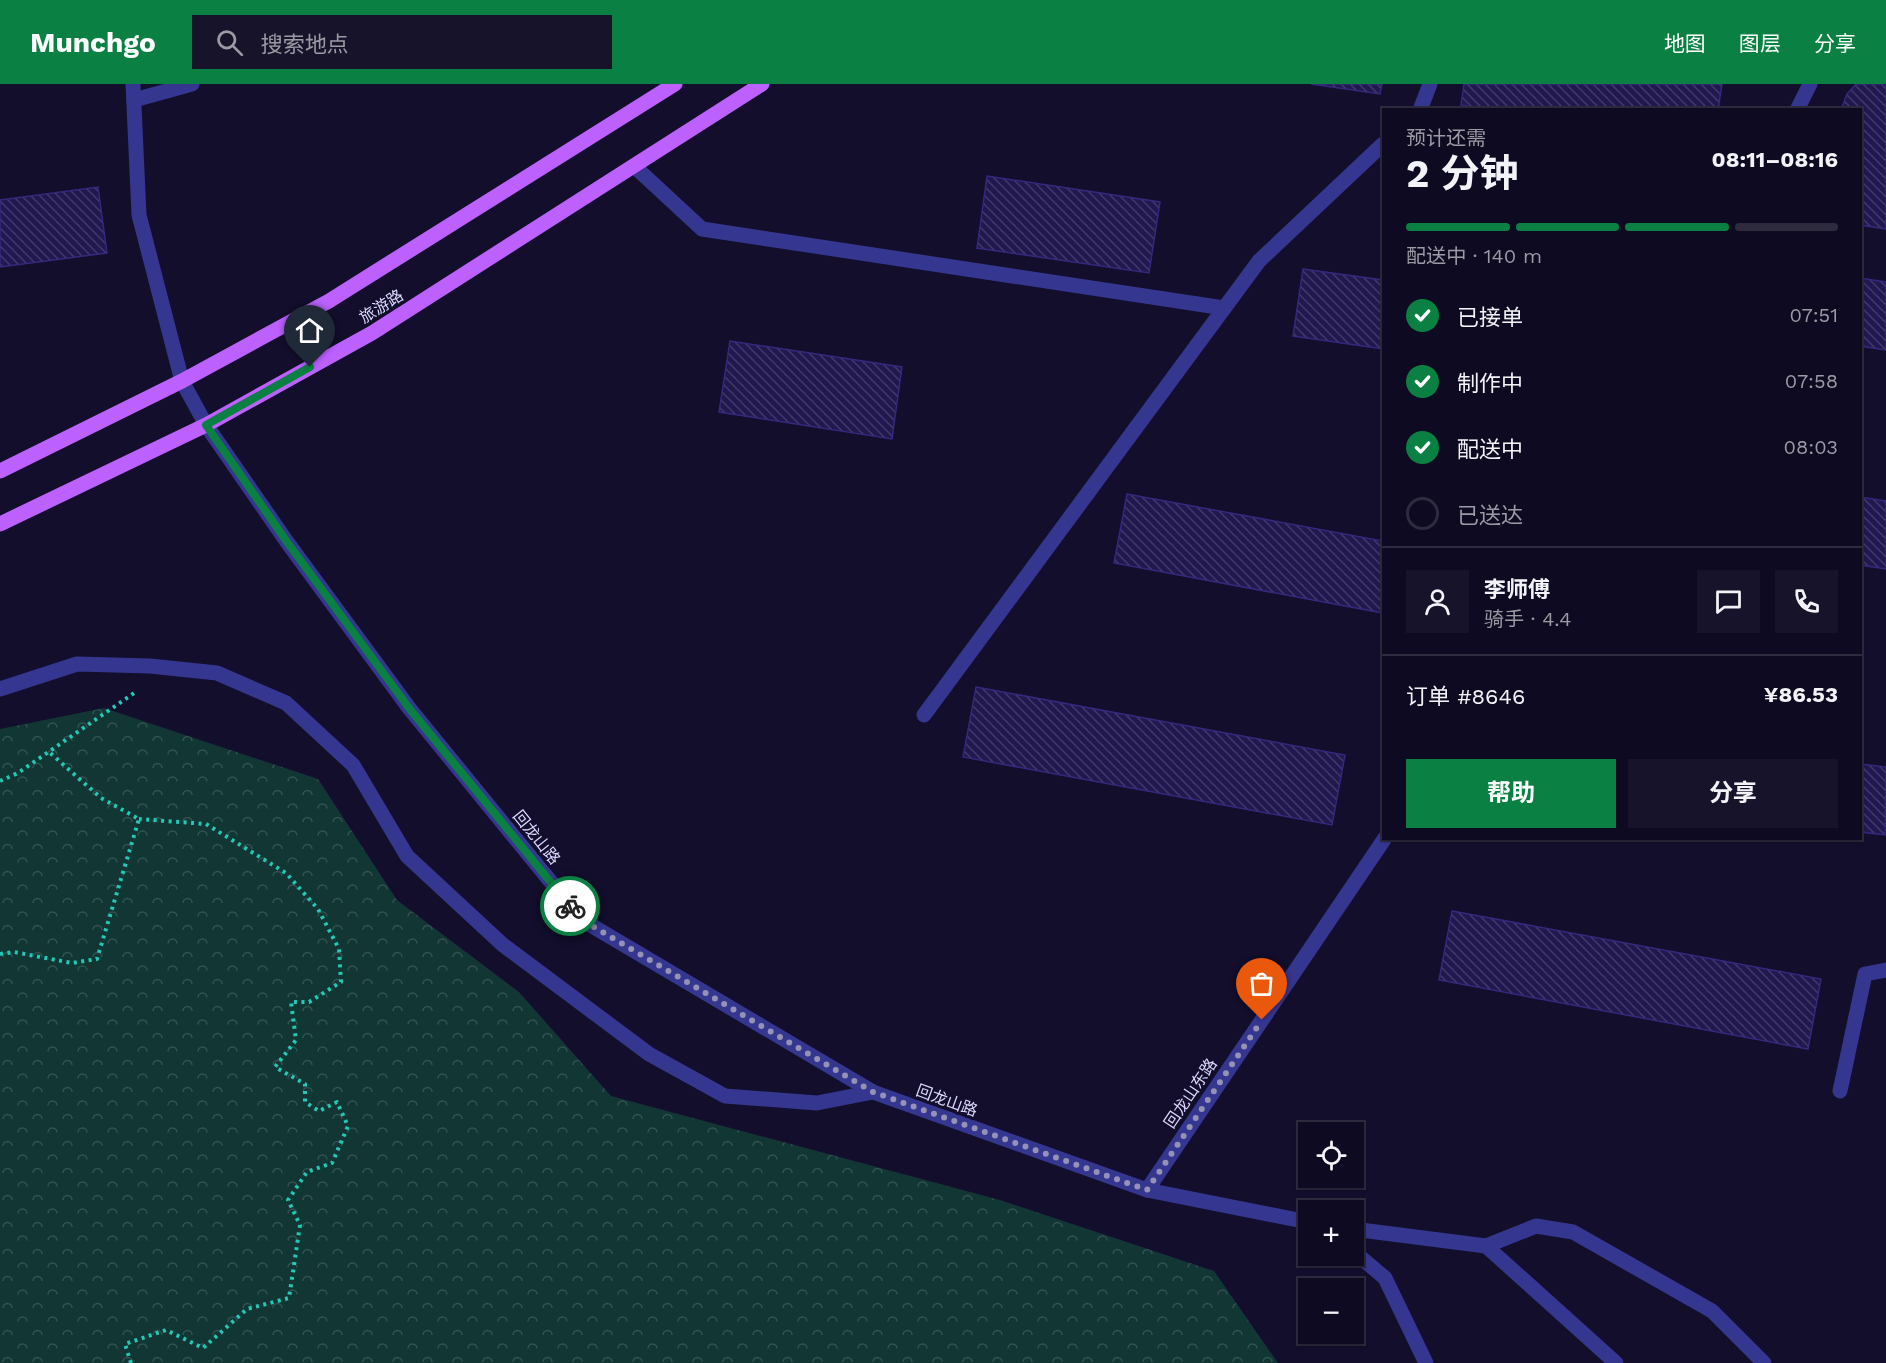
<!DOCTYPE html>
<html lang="zh">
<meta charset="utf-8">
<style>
:root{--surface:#0e0a21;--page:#17132a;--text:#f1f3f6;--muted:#9b9aa5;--line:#2e2b3f;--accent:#0b8043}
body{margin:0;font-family:"Work Sans","Noto Sans SC",sans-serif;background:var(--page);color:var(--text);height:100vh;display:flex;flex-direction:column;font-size:22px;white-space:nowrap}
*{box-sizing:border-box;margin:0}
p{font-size:20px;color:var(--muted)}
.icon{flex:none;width:33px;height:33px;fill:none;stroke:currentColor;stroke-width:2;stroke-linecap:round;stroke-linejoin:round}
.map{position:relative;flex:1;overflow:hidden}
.sheet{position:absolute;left:1382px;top:24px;width:480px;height:732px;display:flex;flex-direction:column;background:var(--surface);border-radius:0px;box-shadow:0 2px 4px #0004,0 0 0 2px var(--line)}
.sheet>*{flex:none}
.controls{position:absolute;left:1298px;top:1038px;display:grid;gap:12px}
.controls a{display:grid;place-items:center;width:66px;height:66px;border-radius:0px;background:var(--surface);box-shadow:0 2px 4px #0004,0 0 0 2px var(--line);font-size:30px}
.pin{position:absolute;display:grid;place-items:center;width:51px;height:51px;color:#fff;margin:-62px -26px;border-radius:50% 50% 50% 0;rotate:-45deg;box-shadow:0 0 6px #0007}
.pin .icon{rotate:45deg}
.courier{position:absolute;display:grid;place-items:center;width:60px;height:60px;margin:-30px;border:4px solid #0b8043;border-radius:50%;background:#fff;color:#222;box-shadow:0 2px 8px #0007}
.head em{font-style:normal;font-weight:700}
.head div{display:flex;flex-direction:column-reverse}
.head{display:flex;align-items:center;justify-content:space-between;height:102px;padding:0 24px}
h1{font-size:39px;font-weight:700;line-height:45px}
.bar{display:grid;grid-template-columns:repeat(4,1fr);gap:9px 6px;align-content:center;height:72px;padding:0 24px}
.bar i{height:8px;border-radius:4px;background:var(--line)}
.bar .selected{background:var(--accent)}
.bar p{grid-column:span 4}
.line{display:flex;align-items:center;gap:15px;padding:0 24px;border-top:2px solid var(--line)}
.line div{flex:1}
.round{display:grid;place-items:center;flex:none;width:63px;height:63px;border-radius:0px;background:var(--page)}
ol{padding:0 24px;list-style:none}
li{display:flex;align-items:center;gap:18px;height:66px}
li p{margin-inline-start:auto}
li .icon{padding:6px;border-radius:50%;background:var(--accent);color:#fff;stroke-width:4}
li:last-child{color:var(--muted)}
li i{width:33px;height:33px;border:3px solid var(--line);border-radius:50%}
.primary-button{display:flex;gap:12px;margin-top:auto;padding:12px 24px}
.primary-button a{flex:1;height:69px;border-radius:0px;background:var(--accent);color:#fff;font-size:24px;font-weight:700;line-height:69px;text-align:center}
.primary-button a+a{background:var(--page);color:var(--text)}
header{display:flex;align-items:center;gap:36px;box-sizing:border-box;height:84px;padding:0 30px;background:var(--accent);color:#fff}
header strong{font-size:28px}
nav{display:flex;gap:33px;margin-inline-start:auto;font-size:21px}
.search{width:420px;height:54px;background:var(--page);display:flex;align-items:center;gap:15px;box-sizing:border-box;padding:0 21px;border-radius:0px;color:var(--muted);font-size:22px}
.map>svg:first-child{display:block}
.forest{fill:url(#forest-crowns)}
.building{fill:url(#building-back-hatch);stroke:#35287d;stroke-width:1.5}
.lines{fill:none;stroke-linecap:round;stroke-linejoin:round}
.path{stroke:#24c8b6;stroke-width:4;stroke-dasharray:3 4.5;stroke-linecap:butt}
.service{stroke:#35368f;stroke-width:15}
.minor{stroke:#35368f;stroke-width:15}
.tertiary{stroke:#35368f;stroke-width:15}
.primary{stroke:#bc60ff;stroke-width:15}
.done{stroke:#9592b5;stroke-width:6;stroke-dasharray:0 10.8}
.route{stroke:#0b8043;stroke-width:8}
.labels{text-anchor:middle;stroke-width:6;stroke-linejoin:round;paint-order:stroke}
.street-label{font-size:16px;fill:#dcd9ff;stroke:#120e2c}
</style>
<header>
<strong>Munchgo</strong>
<div class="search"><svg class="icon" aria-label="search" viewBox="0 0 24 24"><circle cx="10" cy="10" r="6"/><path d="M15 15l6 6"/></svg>搜索地点</div>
<nav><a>地图</a><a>图层</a><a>分享</a></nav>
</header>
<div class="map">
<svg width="1886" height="1279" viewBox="0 0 1886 1279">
<defs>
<pattern id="forest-crowns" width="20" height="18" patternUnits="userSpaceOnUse" patternTransform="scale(1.5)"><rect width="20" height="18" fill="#113633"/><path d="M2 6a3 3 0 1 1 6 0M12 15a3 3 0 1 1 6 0" fill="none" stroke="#335252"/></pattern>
<pattern id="building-back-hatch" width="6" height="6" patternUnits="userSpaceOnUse" patternTransform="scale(1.5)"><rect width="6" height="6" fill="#21184f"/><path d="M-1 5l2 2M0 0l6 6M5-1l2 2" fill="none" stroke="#413969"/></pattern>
</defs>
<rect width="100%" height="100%" fill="#120e2c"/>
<polygon class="forest" points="104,624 318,695 397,816 519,908 611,1012 1000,1116 1214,1187 1278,1279 0,1279 0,645"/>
<g class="building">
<polygon points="1311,0 1382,0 1380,10"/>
<polygon points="1464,0 1722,0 1718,26 1489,26 1461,21"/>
<polygon points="1856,0 1886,0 1886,145 1860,141 1860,26 1841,26 1847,10"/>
<polygon points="987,92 1160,118 1149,189 977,164"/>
<polygon points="98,103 107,169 0,183 0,116"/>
<polygon points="1303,185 1383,196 1383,265 1293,252"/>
<polygon points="1860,194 1886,198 1886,266 1860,262"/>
<polygon points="730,257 902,283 892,355 719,328"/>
<polygon points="1127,410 1383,457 1383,529 1114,479"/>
<polygon points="1860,413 1886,417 1886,485 1860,481"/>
<polygon points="976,603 1345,671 1332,741 963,673"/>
<polygon points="1860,680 1886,683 1885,751 1860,748"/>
<polygon points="1452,827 1821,895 1808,965 1439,896"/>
</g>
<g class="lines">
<g class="path">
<polyline points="0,697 18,689 137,607"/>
<polyline points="0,870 14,868 72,879 97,875 139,735 101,714 49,668"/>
<polyline points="131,1279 125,1260 166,1246 203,1264 247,1225 289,1214 300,1141 288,1116 307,1088 332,1079 348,1042 337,1018 319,1027 305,1018 305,1000 275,983 296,956 291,918 309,918 341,898 339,865 318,825 286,789 206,740 139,735"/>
</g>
<g class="service">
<polyline points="134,16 192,0"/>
<polyline points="634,82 702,145 1224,224"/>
<polyline points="1353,1167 1385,1194 1426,1279"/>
</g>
<g class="minor">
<polyline points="133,0 139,131 182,297"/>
<polyline points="1420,26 1430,0"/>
<polyline points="0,605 77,580 150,582 217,589 286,619 353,681 407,772 503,861 649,970 725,1012 817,1019 873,1008"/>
<polyline points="924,631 1259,177 1383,60"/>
<polyline points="1840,1007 1865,890 1886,886"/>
<polyline points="1147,1106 1308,1138"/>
<polyline points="1353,1145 1486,1162 1616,1279"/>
<polyline points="1486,1162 1536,1142 1573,1148 1712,1227 1764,1279"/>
</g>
<g class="tertiary">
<polyline points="1797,26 1810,0"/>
<polyline points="182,297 206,341 287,458 409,624 582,836 873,1008 1147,1106 1385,754"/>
</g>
<g class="primary">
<polyline points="0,387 182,297 329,217 675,0"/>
<polyline points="0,440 206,341 372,249 762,0"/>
</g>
</g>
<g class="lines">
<polyline class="done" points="570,822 582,836 873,1008 1147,1106 1262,936"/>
<polyline class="route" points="310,283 206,341 287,458 409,624 570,822"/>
</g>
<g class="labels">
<g class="street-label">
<text transform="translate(381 222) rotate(-32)" y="6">旅游路</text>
<text transform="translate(537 753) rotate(51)" y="6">回龙山路</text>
<text transform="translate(1190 1009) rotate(-56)" y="6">回龙山东路</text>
<text transform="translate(947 1016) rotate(20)" y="6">回龙山路</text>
</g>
</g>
</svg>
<div class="controls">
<a><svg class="icon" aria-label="locate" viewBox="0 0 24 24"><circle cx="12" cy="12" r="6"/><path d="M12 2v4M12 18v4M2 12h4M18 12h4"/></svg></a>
<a>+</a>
<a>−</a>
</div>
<div class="pin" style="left:1262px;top:936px;background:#ea580c"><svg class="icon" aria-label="bag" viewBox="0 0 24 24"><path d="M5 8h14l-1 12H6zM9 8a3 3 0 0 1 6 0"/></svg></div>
<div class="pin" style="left:310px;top:283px;background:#1f2937"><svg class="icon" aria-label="home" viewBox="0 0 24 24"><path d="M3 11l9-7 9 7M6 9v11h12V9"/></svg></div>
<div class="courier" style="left:570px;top:822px"><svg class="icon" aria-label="bike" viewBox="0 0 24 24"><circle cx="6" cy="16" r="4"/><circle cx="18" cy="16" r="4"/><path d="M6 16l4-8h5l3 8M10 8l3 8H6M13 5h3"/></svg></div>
<section class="sheet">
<div class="head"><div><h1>2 分钟</h1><p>预计还需</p></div><em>08:11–08:16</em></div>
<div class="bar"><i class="selected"></i><i class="selected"></i><i class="selected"></i><i></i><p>配送中 · 140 m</p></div>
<ol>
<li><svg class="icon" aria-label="check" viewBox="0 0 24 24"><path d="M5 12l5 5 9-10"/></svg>已接单<p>07:51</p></li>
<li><svg class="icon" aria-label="check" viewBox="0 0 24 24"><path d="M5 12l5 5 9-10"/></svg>制作中<p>07:58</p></li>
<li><svg class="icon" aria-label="check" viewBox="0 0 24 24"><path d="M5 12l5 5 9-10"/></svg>配送中<p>08:03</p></li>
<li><i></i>已送达</li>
</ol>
<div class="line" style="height:108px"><a class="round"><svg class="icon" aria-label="person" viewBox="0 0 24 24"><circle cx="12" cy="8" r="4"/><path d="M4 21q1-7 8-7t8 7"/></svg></a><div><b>李师傅</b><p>骑手 · 4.4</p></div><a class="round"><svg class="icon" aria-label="chat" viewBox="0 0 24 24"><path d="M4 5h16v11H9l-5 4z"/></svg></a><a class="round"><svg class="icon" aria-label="phone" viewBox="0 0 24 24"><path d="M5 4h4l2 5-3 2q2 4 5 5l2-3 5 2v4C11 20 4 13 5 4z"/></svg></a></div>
<div class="line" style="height:78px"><div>订单 #8646</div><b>¥86.53</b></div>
<div class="primary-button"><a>帮助</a><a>分享</a></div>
</section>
</div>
